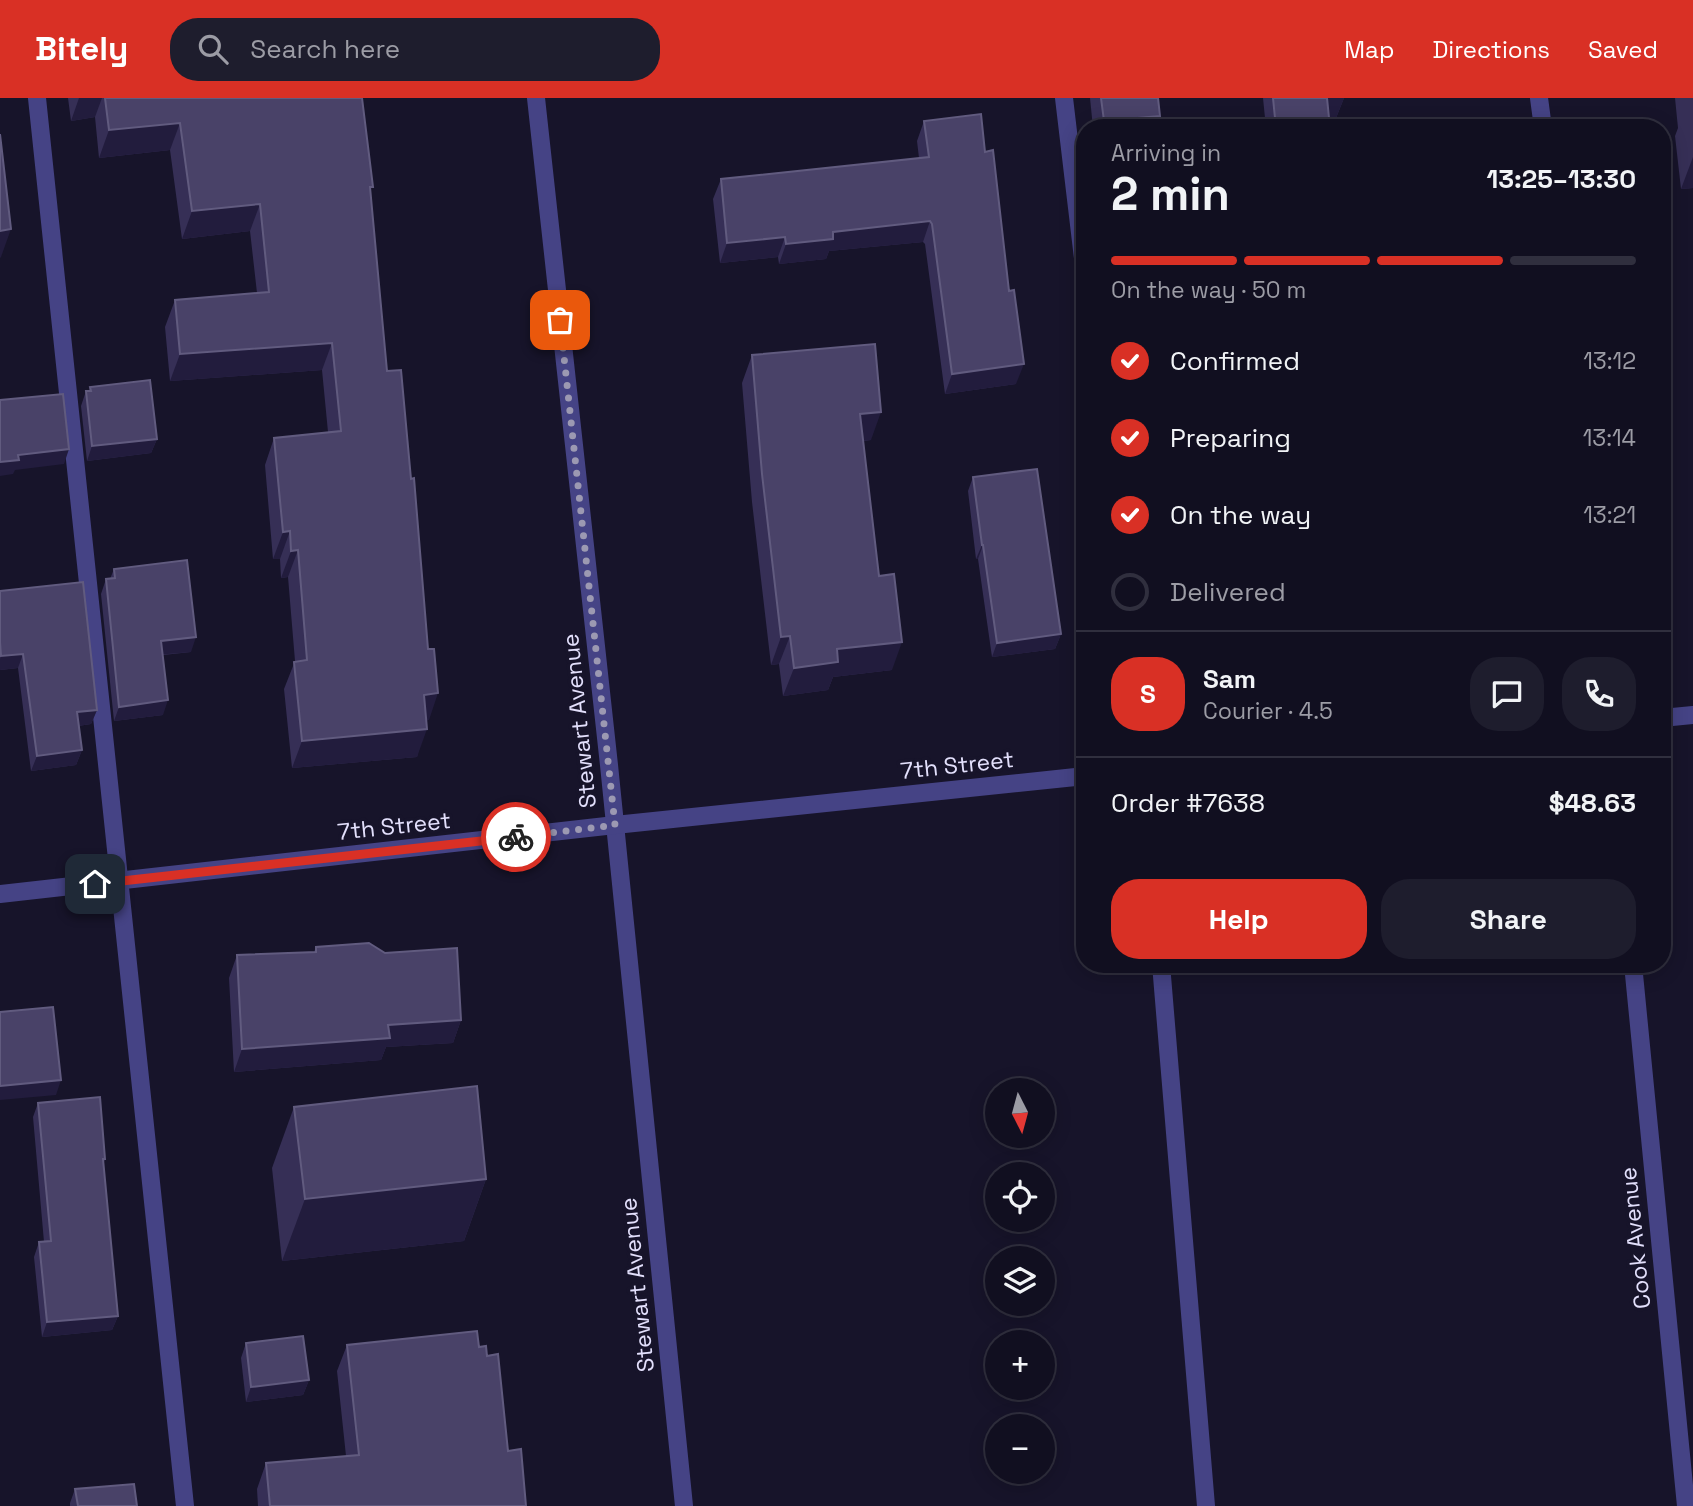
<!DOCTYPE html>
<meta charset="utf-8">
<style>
:root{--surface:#110f20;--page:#1e1d2d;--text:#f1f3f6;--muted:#9c9ca5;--line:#302f3e;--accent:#d93025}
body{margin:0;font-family:"Space Grotesk",sans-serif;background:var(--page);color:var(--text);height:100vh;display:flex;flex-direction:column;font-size:26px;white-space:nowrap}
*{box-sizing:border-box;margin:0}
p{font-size:23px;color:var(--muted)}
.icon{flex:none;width:38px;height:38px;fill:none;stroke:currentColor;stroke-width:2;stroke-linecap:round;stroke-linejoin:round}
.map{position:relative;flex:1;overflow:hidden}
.drawer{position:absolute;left:1076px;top:21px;width:595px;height:854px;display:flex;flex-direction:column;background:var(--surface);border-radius:28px;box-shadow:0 4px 18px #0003,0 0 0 2px var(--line)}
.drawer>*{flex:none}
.needle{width:46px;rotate:174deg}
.controls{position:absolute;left:985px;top:980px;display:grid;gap:14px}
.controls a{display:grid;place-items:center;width:70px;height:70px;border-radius:50%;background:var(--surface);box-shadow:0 4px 18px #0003,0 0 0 2px var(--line);font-size:35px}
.pin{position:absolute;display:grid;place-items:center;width:60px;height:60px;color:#fff;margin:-30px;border-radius:14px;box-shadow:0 4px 10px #0006}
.courier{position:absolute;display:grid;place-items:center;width:70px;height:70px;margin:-35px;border:5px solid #d93025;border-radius:50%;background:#fff;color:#222;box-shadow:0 2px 9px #0007}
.overview em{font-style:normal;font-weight:600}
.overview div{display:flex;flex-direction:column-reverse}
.overview{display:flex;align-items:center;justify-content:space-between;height:119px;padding:0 35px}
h1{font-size:46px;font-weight:600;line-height:52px}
.bar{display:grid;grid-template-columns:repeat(4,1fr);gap:10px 7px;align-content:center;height:84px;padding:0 35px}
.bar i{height:9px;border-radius:5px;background:var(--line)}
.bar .active{background:var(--accent)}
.bar p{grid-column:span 4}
.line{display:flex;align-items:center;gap:18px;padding:0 35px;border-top:2px solid var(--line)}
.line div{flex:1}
.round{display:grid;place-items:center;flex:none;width:74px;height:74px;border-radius:28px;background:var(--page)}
ol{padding:0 35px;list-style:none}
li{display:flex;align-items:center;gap:21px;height:77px}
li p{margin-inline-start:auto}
li .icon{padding:7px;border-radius:50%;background:var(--accent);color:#fff;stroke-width:4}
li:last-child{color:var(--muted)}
li i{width:38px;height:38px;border:4px solid var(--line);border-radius:50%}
.cta{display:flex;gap:14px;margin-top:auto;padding:14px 35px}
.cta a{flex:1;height:80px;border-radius:28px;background:var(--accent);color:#fff;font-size:28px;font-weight:600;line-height:80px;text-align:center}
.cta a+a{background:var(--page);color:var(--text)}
header{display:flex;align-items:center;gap:42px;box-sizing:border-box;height:98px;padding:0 35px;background:var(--accent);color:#fff}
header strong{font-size:33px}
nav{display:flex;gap:38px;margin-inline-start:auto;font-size:24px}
.search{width:490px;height:63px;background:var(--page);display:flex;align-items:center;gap:18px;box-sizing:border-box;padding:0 24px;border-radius:28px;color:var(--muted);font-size:26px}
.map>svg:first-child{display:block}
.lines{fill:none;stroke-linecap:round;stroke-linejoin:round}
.service{stroke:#454385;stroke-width:18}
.minor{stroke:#454385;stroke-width:18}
.wall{fill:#362f56}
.shaded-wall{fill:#221c3d}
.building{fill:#494268;stroke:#615b7f;stroke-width:2}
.done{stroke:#9c99b2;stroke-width:7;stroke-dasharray:0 12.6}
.route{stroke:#d93025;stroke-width:9}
.labels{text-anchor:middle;stroke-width:7;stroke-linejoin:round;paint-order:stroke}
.street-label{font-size:23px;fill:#e3e0fc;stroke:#17142a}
</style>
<header>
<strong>Bitely</strong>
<div class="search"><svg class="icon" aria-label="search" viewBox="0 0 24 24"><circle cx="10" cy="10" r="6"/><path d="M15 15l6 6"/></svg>Search here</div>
<nav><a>Map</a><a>Directions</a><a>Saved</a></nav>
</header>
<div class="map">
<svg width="1693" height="1408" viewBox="0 0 1693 1408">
<rect width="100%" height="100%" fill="#17142a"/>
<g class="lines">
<g class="service">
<polyline points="37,0 185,1408"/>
<polyline points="1064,0 1085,177"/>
<polyline points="1161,866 1206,1408"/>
</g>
<g class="minor">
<polyline points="536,0 609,667 684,1408"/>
<polyline points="1539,0 1543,30"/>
<polyline points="1662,620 1693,617"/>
<polyline points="0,796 615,727 1085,678"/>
<polyline points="1633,866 1686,1408"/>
</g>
</g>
<g class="wall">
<polygon points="68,0 362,0 387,273 429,622 426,622 417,659 292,670 284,591 295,563 288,479 281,480 280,461 273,461 265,367 274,340 328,334 322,272 170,283 165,229 175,202 257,195 250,133 182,141 170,52 99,60 95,19 71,23"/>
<polygon points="1090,0 1158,0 1156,30 1093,30"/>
<polygon points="1263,0 1344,0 1336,20 1329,21 1330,30 1266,30"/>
<polygon points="1675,0 1693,0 1693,90 1681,91 1675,38 1678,30"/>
<polygon points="924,23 985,54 1016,286 945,296 925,146 923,144 829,153 826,161 779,166 778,159 720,165 713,101 721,81 919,60 917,43"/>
<polygon points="752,257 871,342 863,343 879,478 892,572 833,579 828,592 783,598 779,566 771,567 752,404 742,285"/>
<polygon points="90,289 157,341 151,355 87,363 81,308 86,293 89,293"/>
<polygon points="973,379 1061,536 1055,551 992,559 978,461 976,461 968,393"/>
<polygon points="114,471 191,554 163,557 163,617 114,623 101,496 106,481 110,481"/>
<polygon points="0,493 97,612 91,626 78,628 82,652 76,667 31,673 18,570 0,572"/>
<polygon points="316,849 461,922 453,945 386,949 381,962 234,974 229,880 237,857 314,854"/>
<polygon points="38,1005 105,1061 103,1067 118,1218 112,1232 42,1239 34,1159 39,1144 44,1144 33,1019"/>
<polygon points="294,1009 486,1081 464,1143 282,1163 272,1070"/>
<polygon points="246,1245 309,1282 303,1297 246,1304 241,1260"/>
<polygon points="347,1247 479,1249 508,1353 526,1408 258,1408 257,1391 266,1365 346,1358 337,1273"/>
<polygon points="75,1391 137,1408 70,1408 70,1405"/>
</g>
<g class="shaded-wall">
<polygon points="79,0 102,0 95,19 71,23"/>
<polygon points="1327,0 1344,0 1336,20 1319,22"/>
<polygon points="1160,18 1156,30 1101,30 1104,23"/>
<polygon points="180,25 170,52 99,60 109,32"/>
<polygon points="1693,59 1693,90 1681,91"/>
<polygon points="260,106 250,133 182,141 192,113"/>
<polygon points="930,123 923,144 829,153 826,161 779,166 786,146 833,134"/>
<polygon points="11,131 1,159 0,160 0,133"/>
<polygon points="785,139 778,159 720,165 727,145"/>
<polygon points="332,245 322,272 170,283 180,256"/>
<polygon points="1024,266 1016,286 945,296 952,276"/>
<polygon points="881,314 871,342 850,344 860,316"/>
<polygon points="157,341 151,355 87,363 92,348"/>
<polygon points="69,351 64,366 15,372 13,376 0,378 0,364 18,357"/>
<polygon points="290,433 280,461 273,461 283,434"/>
<polygon points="982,447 983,447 978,461 976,461"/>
<polygon points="298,452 288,479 281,480 291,453"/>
<polygon points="1061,536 1055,551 992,559 997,545"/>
<polygon points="790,538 779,566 771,567 781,539"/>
<polygon points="196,539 191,554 156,557 161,543"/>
<polygon points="902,544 892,572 833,579 828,592 783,598 794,570 837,551"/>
<polygon points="23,556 18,570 0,572 0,561 1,558"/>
<polygon points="438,595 429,622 414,624 424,597"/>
<polygon points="168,602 163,617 114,623 119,609"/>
<polygon points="97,612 91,626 71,629 77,614"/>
<polygon points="427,631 417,659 292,670 302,643"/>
<polygon points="82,652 76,667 31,673 37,658"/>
<polygon points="461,922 453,945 386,949 381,962 234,974 242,951 388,927"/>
<polygon points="61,982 56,997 0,1002 0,988"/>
<polygon points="486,1081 464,1143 282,1163 305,1101"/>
<polygon points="118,1218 112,1232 42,1239 47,1224"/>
<polygon points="309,1282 303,1297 246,1304 251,1289"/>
</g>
<g class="building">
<polygon points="105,0 362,0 373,89 370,89 387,273 401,272 411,381 414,380 428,551 434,551 438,595 424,597 427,631 302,643 294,564 307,562 298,452 291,453 290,433 283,434 274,340 341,333 332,245 180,256 175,202 269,194 260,106 192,113 180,25 109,32"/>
<polygon points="1101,0 1158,0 1160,18 1104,23"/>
<polygon points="1273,0 1327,0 1330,30 1276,30"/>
<polygon points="981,16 985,54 993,52 1009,193 1014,192 1024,266 952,276 932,126 930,123 833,134 833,141 786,146 785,139 727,145 721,81 929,59 924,23"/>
<polygon points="0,36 11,131 0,133"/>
<polygon points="875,246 881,314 860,316 879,478 894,476 902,544 837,551 838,564 794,570 790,538 781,539 762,376 752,257"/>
<polygon points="150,282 157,341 92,348 86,293 91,293 90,289"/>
<polygon points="63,296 69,351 18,357 19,362 0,364 0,302"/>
<polygon points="1037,371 1061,536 997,545 983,447 982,447 973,379"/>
<polygon points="187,462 196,539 161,543 168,602 119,609 106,481 115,480 114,471"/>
<polygon points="83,484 97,612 77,614 82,652 37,658 23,556 1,558 0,544 0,493"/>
<polygon points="369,845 385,855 457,850 461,922 388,927 390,940 242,951 237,857 316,854 316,849"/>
<polygon points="53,909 61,982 0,988 0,914"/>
<polygon points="477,988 486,1081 305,1101 294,1009"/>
<polygon points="100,999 105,1061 103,1061 118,1218 47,1224 39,1144 51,1143 38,1005"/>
<polygon points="477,1233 479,1249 486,1248 487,1258 498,1256 508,1353 521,1351 526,1408 270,1408 266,1365 359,1357 347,1247"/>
<polygon points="303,1238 309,1282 251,1289 246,1245"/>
<polygon points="134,1386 137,1408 78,1408 75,1391"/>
</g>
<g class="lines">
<polyline class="done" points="516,739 615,727 560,222"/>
<polyline class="route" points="95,786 516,739"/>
</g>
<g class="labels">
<g class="street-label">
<text transform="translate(579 623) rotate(-96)" y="8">Stewart Avenue</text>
<text transform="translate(957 667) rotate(-6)" y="8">7th Street</text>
<text transform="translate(394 728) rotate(-6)" y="8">7th Street</text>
<text transform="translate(1635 1140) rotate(-96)" y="8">Cook Avenue</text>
<text transform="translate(637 1187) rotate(-96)" y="8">Stewart Avenue</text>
</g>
</g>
</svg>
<div class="controls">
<a><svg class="needle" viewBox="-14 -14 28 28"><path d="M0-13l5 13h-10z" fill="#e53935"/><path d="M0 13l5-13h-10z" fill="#9c9ca5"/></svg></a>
<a><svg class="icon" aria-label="locate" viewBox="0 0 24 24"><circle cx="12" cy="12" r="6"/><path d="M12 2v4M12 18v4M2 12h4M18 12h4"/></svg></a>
<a><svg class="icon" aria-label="layers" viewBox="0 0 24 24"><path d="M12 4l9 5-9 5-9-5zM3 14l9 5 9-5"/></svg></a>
<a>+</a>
<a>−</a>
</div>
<div class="pin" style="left:560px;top:222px;background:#ea580c"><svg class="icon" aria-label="bag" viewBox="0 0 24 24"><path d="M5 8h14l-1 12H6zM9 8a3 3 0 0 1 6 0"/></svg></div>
<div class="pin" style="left:95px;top:786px;background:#1f2937"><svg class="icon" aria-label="home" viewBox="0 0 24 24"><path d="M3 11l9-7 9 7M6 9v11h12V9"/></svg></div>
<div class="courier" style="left:516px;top:739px"><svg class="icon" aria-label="bike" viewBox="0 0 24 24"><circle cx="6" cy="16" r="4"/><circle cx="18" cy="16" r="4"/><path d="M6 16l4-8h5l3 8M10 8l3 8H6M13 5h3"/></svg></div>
<section class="drawer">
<div class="overview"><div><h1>2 min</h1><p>Arriving in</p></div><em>13:25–13:30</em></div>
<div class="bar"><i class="active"></i><i class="active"></i><i class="active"></i><i></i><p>On the way · 50 m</p></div>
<ol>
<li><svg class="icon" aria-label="check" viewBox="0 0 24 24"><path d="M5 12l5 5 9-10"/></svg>Confirmed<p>13:12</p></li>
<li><svg class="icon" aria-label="check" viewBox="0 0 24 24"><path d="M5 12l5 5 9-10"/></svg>Preparing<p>13:14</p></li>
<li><svg class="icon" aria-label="check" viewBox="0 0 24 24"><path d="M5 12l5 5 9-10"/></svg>On the way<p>13:21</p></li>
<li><i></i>Delivered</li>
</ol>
<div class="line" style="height:126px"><b class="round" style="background:var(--accent);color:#fff">S</b><div><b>Sam</b><p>Courier · 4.5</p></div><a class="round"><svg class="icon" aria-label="chat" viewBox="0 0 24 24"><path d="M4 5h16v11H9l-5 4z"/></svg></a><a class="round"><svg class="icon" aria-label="phone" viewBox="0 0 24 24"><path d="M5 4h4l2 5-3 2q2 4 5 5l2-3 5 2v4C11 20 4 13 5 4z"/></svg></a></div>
<div class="line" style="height:91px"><div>Order #7638</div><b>$48.63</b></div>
<div class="cta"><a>Help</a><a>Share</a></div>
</section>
</div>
